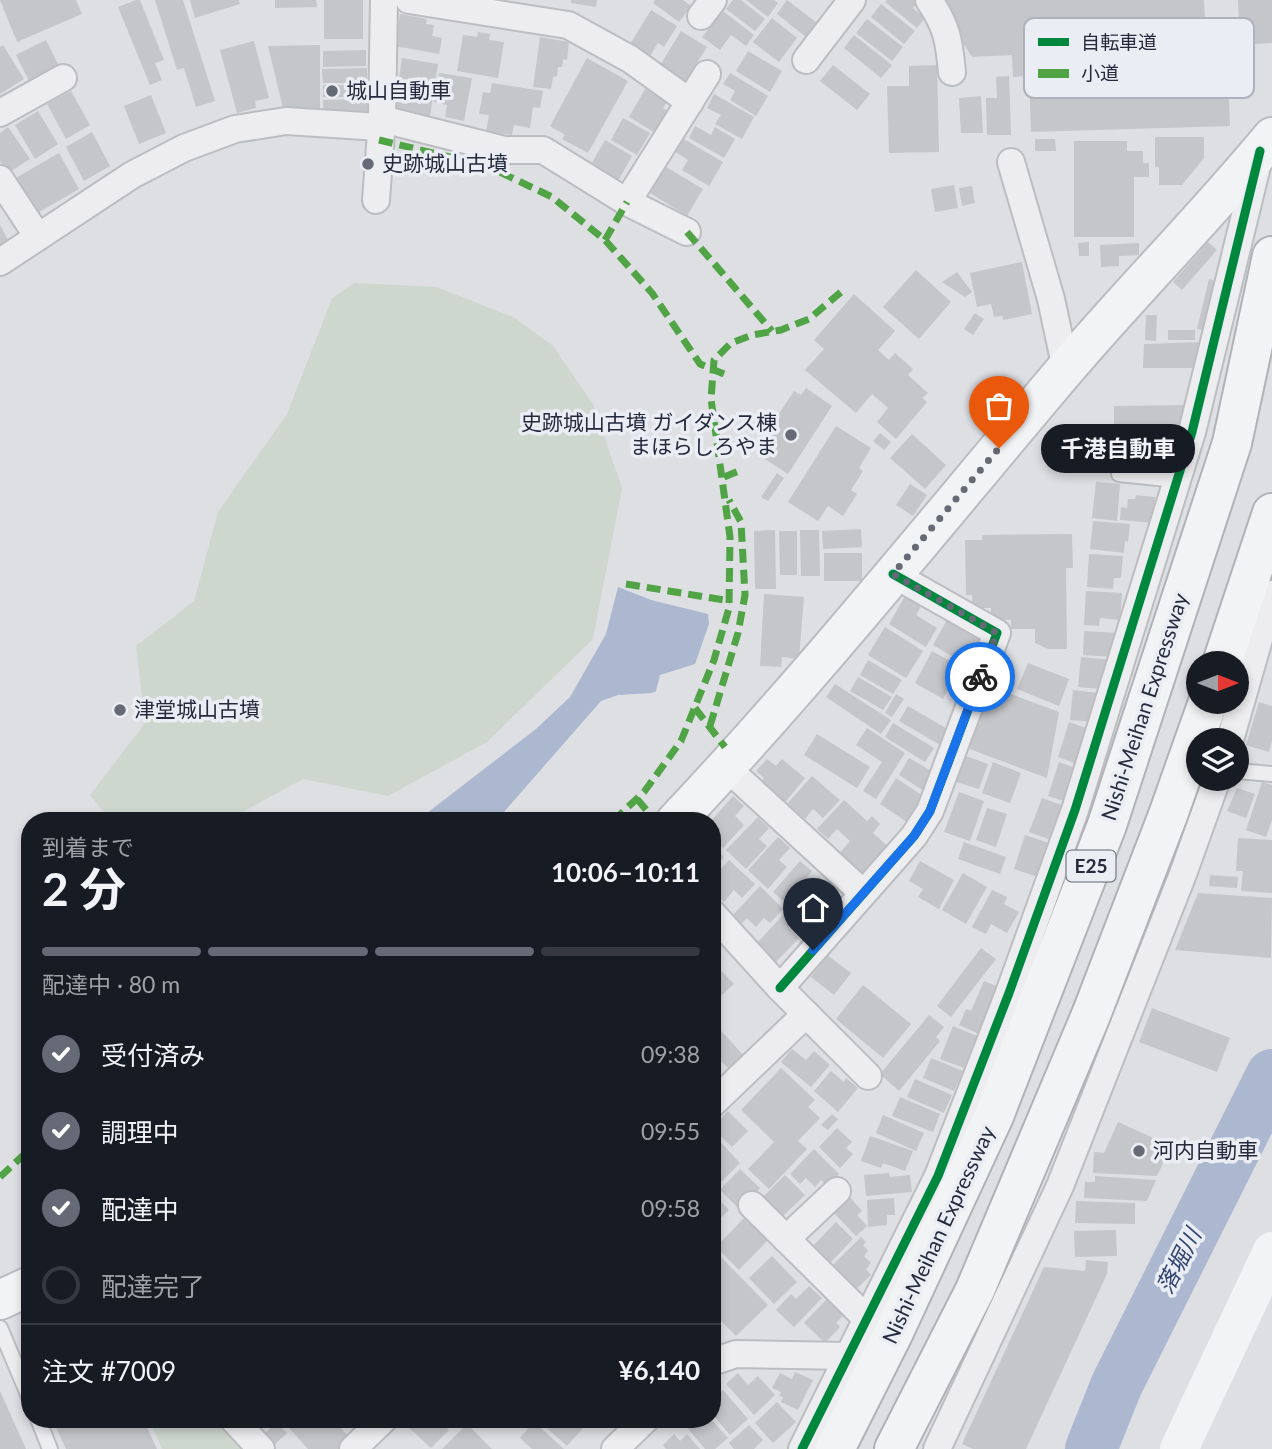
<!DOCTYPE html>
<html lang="ja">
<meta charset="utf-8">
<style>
:root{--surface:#171b24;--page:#242831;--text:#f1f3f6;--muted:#9ea1a6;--line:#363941;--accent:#666976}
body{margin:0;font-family:Lato,"Noto Sans JP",sans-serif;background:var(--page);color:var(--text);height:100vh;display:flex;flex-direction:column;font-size:26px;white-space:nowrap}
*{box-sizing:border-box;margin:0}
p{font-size:23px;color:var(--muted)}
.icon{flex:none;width:38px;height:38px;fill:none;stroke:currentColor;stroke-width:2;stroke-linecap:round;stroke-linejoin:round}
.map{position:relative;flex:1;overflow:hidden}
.side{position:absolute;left:21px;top:812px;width:700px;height:616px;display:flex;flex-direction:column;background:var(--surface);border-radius:28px;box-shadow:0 4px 10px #0003}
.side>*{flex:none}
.needle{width:46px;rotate:90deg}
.fabs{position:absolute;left:1186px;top:651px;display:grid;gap:14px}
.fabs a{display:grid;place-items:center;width:63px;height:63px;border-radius:50%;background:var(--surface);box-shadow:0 4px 10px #0003;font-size:35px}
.pin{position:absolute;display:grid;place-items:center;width:60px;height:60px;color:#fff;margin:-72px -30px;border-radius:50% 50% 50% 0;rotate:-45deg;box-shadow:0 0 7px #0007}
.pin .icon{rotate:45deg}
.courier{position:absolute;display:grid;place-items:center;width:70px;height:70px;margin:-35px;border:5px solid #1a73e8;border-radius:50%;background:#fff;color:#222;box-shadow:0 2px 9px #0007}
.bubble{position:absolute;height:49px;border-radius:24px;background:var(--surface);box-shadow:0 4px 10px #0003;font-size:23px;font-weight:700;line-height:49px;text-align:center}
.head em{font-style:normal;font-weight:700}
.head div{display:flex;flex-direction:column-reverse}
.head{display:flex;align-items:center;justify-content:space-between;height:119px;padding:0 21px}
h1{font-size:46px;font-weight:700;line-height:52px}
.bar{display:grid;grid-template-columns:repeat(4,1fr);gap:10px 7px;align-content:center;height:84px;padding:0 21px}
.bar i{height:9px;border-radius:5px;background:var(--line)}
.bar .active{background:var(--accent)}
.bar p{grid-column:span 4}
.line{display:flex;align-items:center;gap:18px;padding:0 21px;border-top:2px solid var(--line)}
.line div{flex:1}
ol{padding:0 21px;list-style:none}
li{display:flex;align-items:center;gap:21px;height:77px}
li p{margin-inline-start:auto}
li .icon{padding:7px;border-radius:50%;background:var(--accent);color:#fff;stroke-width:4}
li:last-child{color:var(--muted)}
li i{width:38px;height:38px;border:4px solid var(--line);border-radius:50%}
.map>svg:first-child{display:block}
.green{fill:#cdd7ce}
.water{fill:#abb8cf}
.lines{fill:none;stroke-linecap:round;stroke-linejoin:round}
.river{stroke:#abb8cf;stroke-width:52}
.building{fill:#c4c6ca}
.lane-casing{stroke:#bcbdc1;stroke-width:18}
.street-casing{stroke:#bcbdc1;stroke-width:30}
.primary-casing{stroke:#babcc1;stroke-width:42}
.highway-casing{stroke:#b0b2b8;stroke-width:42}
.lane{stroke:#ededf0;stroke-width:14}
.street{stroke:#ededf0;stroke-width:26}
.secondary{stroke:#f2f3f4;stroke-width:38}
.primary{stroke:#f2f3f4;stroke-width:38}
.highway{stroke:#f2f3f4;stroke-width:38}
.quiet{stroke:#50a445;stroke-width:7;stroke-dasharray:14 7;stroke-linecap:butt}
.cycleway-casing{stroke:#eaedf4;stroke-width:13}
.cycleway{stroke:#00873e;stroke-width:9}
.done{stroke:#666976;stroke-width:7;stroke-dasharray:0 12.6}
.route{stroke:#1a73e8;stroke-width:9}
.poi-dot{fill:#666976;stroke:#eaedf4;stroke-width:2.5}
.labels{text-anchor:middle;stroke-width:7;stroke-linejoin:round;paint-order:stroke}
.shield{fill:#eaedf4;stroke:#606473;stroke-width:2}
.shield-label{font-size:19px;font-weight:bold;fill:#252a3c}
.poi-label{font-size:21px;fill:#252a3c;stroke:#eaedf4;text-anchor:start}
.street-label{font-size:21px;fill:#252a3c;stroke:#eaedf4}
.water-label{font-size:23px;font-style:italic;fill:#2f4470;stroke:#eaedf4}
.key{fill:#eaedf4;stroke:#afb2bd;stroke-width:2}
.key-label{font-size:19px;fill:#252a3c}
</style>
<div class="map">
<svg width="1272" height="1449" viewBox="0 0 1272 1449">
<rect width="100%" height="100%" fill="#dedfe3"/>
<g class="green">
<polygon points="354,283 437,287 515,318 553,346 593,404 622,488 593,639 487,742 388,796 303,779 226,821 111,821 90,795 145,723 136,646 194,601 218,512 287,414 332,298"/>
<polygon points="149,1419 215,1419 243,1449 162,1449"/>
</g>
<polygon class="water" points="618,587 651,600 708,614 709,624 695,664 660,675 656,691 652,693 618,695 601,701 496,821 426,821 427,813 536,729 570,697 606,634"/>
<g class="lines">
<polyline class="river" points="1091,1449 1117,1384 1272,1075"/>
</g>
<g class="building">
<polygon points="0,0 76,0 82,14 17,42"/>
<polygon points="136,0 140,0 164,60 155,63 162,80 150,85 118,7"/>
<polygon points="155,0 183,0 215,101 196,107 184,68 177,70"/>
<polygon points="190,0 239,0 240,4 195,18"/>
<polygon points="275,0 316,0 317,7 275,8"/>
<rect x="324" y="0" width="39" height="39"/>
<polygon points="571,0 597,0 596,7 571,3"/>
<polygon points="655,0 683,0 691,6 679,22 653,3"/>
<polygon points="733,0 741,0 765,19 755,31 726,9"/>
<polygon points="746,0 774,0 778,3 768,17"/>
<polygon points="787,0 817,23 806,37 777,14"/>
<polygon points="887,0 920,0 913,8 925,18 917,28 885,2"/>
<polygon points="936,0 1204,0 1206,38 1182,39 1184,67 1048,76 1228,70 1230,126 1031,132 1029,76 1013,77 1012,55 972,57"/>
<polygon points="1238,0 1272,0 1272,43 1240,45"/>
<polygon points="881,4 915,31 904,44 871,17"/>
<polygon points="651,10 677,26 664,47 658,43 647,61 627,49"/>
<polygon points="723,11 754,35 746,46 731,35 720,50 702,37"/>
<polygon points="400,14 427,19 426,24 434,25 432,36 442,38 439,54 395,46"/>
<polygon points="772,18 797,38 779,62 753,42"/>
<polygon points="867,19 903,47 892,61 856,33"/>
<polygon points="681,31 707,47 684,83 659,67"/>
<polygon points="478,32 490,34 489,40 504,42 498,78 457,71 463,35 477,37"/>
<polygon points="854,35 892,65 881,78 844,48"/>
<polygon points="540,37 569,42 567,60 563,59 562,67 558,67 557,76 553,77 551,89 533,87"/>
<polygon points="46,40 61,70 31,85 16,55"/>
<polygon points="254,41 269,98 255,101 256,108 237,113 220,50"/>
<polygon points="3,45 24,79 0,94 0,47"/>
<polygon points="320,45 320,112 284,112 268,46"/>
<polygon points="366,50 366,66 323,67 323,51"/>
<polygon points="748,51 782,71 770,92 736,71"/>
<polygon points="402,58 438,64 430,116 394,111"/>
<polygon points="587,58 628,81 588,153 562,139 565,135 550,126"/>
<polygon points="833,65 870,94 857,110 820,81"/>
<polygon points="937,65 939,152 889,153 887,86 909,86 909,66"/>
<polygon points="367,68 367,83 323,83 322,69"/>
<polygon points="439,73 472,78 464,121 445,117 447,105 434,102"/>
<polygon points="730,73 768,96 756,116 730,100 735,91 723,84"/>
<polygon points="1009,76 1011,135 987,135 986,98 997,98 996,77"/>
<polygon points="492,83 543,91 540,108 533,107 530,128 514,125 512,135 486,131 489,115 479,114 483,92 490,93"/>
<rect x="323" y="85" width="44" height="12"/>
<polygon points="645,89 667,102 663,108 670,112 657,134 629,117"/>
<polygon points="71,91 90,125 66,139 47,104"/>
<polygon points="714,94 754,117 742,139 715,124 721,115 707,108"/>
<polygon points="151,95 166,133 139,144 124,106"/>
<polygon points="981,96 983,133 961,133 959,98"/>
<polygon points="368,99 368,115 324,116 323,100"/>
<polygon points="38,111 58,144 35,159 15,125"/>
<polygon points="623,118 650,133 637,155 611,140"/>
<polygon points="695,126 711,135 715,127 735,139 724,158 689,138"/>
<polygon points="8,127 30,159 8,173 0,161 0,133"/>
<polygon points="92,132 110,166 84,181 66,147"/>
<polygon points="1155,137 1204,137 1204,158 1182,185 1159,185 1159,167 1155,167"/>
<polygon points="682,138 723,162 709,186 682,170 688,160 674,151"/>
<polygon points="1035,139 1055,139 1056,151 1035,151"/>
<polygon points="605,140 632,156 617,183 589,168"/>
<polygon points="1074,141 1127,141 1127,151 1143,151 1143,163 1149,163 1149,177 1134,177 1134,237 1074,237"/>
<polygon points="59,153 79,189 34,215 14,179"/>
<polygon points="666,167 703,189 687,216 650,193"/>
<polygon points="954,185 958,208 935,212 931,189"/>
<polygon points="972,186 975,203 962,206 959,188"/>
<polygon points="0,225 9,242 0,247"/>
<polygon points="1089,242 1089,256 1079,256 1078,243"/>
<polygon points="1208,242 1217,250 1182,290 1173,282"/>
<polygon points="1139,243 1139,255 1119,256 1119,266 1101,267 1100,245"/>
<polygon points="1022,262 1032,314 1003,320 1002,316 994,317 991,304 977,307 970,273"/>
<polygon points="916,270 951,302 919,339 883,307"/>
<polygon points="957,272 972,292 965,297 942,282"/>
<polygon points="1209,279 1219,282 1207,331 1197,329"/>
<polygon points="854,294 895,331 878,350 889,360 895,353 913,369 908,375 928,393 922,398 927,402 896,439 877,422 888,408 872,394 856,413 805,370 824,349 814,340"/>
<polygon points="975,313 984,319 973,335 964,329"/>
<polygon points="1146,315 1157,315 1156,341 1145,340"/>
<rect x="1168" y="330" width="27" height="10"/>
<polygon points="1203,342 1198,368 1143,368 1144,344"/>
<polygon points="806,388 832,406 788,474 760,456 763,451 757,447 794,391 801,395"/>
<polygon points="1189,405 1182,428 1114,429 1114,406"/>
<polygon points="836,426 871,448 859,468 863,471 851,490 857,494 843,516 828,506 818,521 788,502"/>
<polygon points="880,433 891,442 884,450 873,441"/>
<polygon points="1087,433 1123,436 1122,454 1116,454 1115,462 1085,460"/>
<polygon points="912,434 946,465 925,489 890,458"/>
<polygon points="1127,435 1166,439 1164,462 1125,459"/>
<polygon points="777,473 784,478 768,501 761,497"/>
<polygon points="1096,482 1120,484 1117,521 1092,518"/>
<polygon points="910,484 927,495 913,516 896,505"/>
<polygon points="1136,495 1155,497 1154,523 1120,520 1121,507 1127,508 1128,499 1135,499"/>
<polygon points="1093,521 1130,524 1128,542 1125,541 1124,553 1090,549"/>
<polygon points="861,529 862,547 823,549 822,531"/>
<polygon points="775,530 776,589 755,589 754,531"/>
<polygon points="800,530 819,530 820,576 801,576"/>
<polygon points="779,531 797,531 797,575 780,575"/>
<polygon points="1072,534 1073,568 1066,568 1067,649 1048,649 1035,643 1035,629 1011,629 1011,620 991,620 991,608 972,608 972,595 966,595 965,540 982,540 982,535"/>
<rect x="824" y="553" width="38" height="28"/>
<polygon points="1089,554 1123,556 1121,578 1114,578 1113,589 1087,587"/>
<polygon points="1086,591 1122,593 1120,620 1100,618 1099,626 1084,625"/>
<polygon points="764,594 804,597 799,659 782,657 781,667 760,666"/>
<polygon points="905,596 921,606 916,615 937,628 926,647 889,624"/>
<polygon points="948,618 981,637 965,664 933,645"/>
<polygon points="885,627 923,651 906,678 868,655"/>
<polygon points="1084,631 1119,633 1113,657 1083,655"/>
<polygon points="932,651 966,670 958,684 952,682 943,699 915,683"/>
<polygon points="1081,657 1112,660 1110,676 1101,676 1100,689 1078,687"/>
<polygon points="868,660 902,680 893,694 860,675"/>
<polygon points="1028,663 1069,679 1059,706 1017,689"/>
<polygon points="858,677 892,697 883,710 850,691"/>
<polygon points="835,684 891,720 881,734 826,697"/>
<polygon points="989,686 1059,712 1047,778 967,748"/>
<polygon points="1073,690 1099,693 1095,722 1070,720"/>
<polygon points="896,694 904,699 892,717 885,713"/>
<polygon points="1259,702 1272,706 1272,741 1269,752 1246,745"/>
<polygon points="908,706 949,730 940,745 899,721"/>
<polygon points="1069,722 1089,729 1077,764 1058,757"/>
<polygon points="893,723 934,748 925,762 885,737"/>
<polygon points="867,728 905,753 876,799 863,791 882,762 856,745"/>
<polygon points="817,734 870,767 857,788 804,755"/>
<polygon points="963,755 988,764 979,789 953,781"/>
<polygon points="909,758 938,775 927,793 899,775"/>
<polygon points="767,759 776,766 782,759 805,778 784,804 760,784 764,778 756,771"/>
<polygon points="993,762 1021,773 1010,803 982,793"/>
<polygon points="1059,762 1076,768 1064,801 1048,796"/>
<polygon points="812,776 840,800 823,818 813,809 805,819 787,804"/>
<polygon points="896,778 923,796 907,822 880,804"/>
<polygon points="1262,782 1272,785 1272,820 1266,837 1246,830"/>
<polygon points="1237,788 1255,794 1246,818 1227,811"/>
<polygon points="959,792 984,801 970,841 944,832"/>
<polygon points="733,796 744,806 735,816 744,825 723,848 712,839 711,821"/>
<polygon points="1042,798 1064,806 1051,840 1029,832"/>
<polygon points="844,800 867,821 872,816 880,824 873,833 891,849 870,873 860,874 838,855 850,841 837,829 828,839 817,829"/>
<polygon points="987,808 1007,814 996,847 976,840"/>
<polygon points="758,817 769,828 759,839 767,846 746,869 726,850"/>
<polygon points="1025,835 1049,843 1038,877 1014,869"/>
<polygon points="778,837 790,848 779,860 787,867 768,889 748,870"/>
<polygon points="1238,838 1272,840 1272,893 1241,891 1243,871 1236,871"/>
<polygon points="964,842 1006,857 1000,874 958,859"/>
<polygon points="712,845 724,857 712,870"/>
<polygon points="729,860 755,884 742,898 734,890 724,902 712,891 712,879"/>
<polygon points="800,861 812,871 804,881 808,888 791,908 773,892"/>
<polygon points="920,861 954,880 939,909 918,897 923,889 909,881"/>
<polygon points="963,873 987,887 966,924 942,910"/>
<polygon points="1210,875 1238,877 1237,888 1209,886"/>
<polygon points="819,885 838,902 813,929 794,912"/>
<polygon points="760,886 783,909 770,923 764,918 756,927 747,918 741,924 732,916"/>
<polygon points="992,890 1007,897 1004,904 1019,912 1007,933 991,924 986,934 972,927"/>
<polygon points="1198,893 1272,898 1271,958 1175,950"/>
<polygon points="785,913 793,921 788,926 799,938 775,963 755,945"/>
<polygon points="981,948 996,959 951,1017 937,1006"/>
<polygon points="827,955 851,973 834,995 811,977"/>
<polygon points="716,965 734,984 712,1004 712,969"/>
<polygon points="984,981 999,987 979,1034 959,1025 966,1009 971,1011"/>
<polygon points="863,985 911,1024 883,1058 836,1019"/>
<polygon points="1152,1008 1230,1038 1217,1072 1139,1042"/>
<polygon points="929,1015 944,1027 936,1037 940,1041 899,1091 880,1074"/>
<polygon points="712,1021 747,1059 732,1072 720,1060 712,1067"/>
<polygon points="953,1026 977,1036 964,1068 940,1059"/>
<polygon points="792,1049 806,1060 814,1051 830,1065 811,1087 781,1062"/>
<polygon points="931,1058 963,1071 954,1091 923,1078"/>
<polygon points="781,1068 815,1100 808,1107 820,1118 798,1141 807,1149 769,1189 748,1169 774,1142 741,1110"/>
<polygon points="831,1071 844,1082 846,1078 858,1088 838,1112 814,1091"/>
<polygon points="915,1079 952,1095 944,1113 907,1097"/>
<polygon points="900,1097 940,1114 933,1132 892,1116"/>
<polygon points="728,1111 748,1131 732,1147 712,1128"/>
<polygon points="832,1114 838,1119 828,1130 821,1125"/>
<polygon points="883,1115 924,1133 916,1151 876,1133"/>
<polygon points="1118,1122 1171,1146 1157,1176 1093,1173 1094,1152 1104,1153"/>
<polygon points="837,1128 852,1142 846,1148 853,1154 840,1168 819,1147"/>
<polygon points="712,1133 740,1163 721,1182 712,1173"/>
<polygon points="870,1136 913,1151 905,1171 883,1163 881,1168 861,1161"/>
<polygon points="814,1149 839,1174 827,1186 821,1180 815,1187 806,1178 800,1184 790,1174"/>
<polygon points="740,1169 760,1188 740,1210 720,1190"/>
<polygon points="889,1173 890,1177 910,1175 912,1192 866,1196 864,1175"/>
<polygon points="785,1175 805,1195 782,1217 758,1202"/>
<polygon points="1095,1176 1156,1180 1147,1201 1084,1198 1085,1182 1095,1182"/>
<polygon points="712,1192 729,1210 712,1226"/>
<polygon points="849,1196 862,1211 857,1215 867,1226 856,1236 832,1211"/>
<polygon points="894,1198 895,1215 887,1215 887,1225 868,1227 867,1200"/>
<polygon points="1076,1201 1135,1203 1135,1224 1075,1223"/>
<polygon points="747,1215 770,1238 739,1270 716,1247"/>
<polygon points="836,1222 853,1239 830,1263 812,1247"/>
<polygon points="1116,1230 1117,1256 1075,1257 1074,1231"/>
<polygon points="861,1237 866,1242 863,1245 868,1251 864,1256 871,1263 866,1269 871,1275 854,1291 831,1267"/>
<polygon points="712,1248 768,1305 736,1336 712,1312"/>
<polygon points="772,1256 797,1282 774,1304 749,1278"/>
<polygon points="1086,1260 1108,1262 1107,1274 1026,1449 973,1449 962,1444 1044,1267 1085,1271"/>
<polygon points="809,1286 822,1298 794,1327 776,1310 791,1294 796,1299"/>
<polygon points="827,1299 844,1315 836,1323 840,1327 825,1343 804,1323"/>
<polygon points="795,1372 813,1380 798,1410 781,1402 783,1397 779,1396 781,1392 772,1388 780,1373 792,1379"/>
<polygon points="738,1373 748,1385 758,1376 775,1395 754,1415 726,1384"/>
<polygon points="723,1390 748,1419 730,1435 712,1414 712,1409 717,1404 713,1398"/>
<polygon points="0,1391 26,1449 0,1449"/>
<polygon points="777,1402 796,1422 773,1443 755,1423"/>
<polygon points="52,1419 143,1419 157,1449 66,1449"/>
<polygon points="249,1419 270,1419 259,1430"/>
<polygon points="281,1419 332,1419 350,1438 338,1449 308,1449"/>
<polygon points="408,1419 438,1419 449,1430 431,1448 404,1423"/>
<polygon points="540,1419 575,1419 584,1427 567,1446 539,1421"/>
<polygon points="693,1419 711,1419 728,1438 715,1449 705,1449 686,1426"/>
<polygon points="534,1422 564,1449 532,1449 520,1438"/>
<polygon points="276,1423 287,1433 270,1449 259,1439"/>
<polygon points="467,1424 492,1449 442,1449"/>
<polygon points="749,1425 763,1440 754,1449 734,1449 729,1443"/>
<polygon points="674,1434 680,1441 687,1434 700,1449 666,1449 663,1445"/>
</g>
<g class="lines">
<defs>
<g id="lane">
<polyline points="1119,474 1177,480"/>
<polyline points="1237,771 1272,774"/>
<polyline points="0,1328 30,1399"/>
<polyline points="38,1419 50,1449"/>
</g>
<g id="street">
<polyline points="409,0 568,25 630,59 690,102"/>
<path d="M929,0C947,27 949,40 952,72"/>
<polyline points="701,16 713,0"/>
<polyline points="806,60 852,0"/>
<polyline points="0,113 63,78"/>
<polyline points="382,119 505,150 543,150 627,202 707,74"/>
<polyline points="1011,162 1051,299 1066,369"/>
<polyline points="0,179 38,237"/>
<polyline points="376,200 382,119 384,0"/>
<polyline points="627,202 687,232"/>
<polyline points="0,262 132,175 184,148 235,129 286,121 380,127"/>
<polyline points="1230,740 1272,594"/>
<polyline points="726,767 863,893"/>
<polyline points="712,913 780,988 868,1076"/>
<polyline points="780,988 914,836 930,811 997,633 893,574"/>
<polyline points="712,1104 806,1014"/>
<polyline points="752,1205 867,1319"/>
<polyline points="786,1239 837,1191"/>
<polyline points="712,1362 736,1354 849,1356"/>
<polyline points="233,1419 261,1449"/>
<polyline points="353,1449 384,1419"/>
<polyline points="615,1449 646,1419"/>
<polyline points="802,1449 938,1176 1009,993 1075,810 1192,432 1259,158"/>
<polyline points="937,1449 1060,1186 1183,874 1217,779"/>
</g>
<g id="primary">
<path d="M676,821C812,677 936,522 1064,371C1132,291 1206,217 1272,137"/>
<polyline points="0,1300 30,1286"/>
</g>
<g id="highway">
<polyline points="1222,663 1272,513"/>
<polyline points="835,1449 893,1334 994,1116 1107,825 1232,443 1272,256"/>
<polyline points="894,1449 975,1290 1091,1015 1168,815 1208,702"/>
</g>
</defs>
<use href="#lane" class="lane-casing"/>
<use href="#street" class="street-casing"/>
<use href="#primary" class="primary-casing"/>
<use href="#highway" class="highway-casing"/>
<use href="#lane" class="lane"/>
<use href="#street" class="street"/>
<polyline class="secondary" points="1179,1449 1272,1251"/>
<use href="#primary" class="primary"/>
<use href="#highway" class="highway"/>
<g class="quiet">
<polyline points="379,140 487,166 552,197 605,240 652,293 700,364 724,374"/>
<polyline points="687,232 772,331"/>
<polyline points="605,240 627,202"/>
<polyline points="724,477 741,470"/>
<polyline points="626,584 730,601"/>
<polyline points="695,708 725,747"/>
<polyline points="710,726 738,633 745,595 741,522 729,500"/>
<polyline points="637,799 655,820"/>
<polyline points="613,821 644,792 681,741 714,660 729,608 730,537 711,399 714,360 731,343 752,335 781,330 809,319 841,292"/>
<polyline points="0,1177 30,1149"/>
</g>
<defs>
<g id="cycleway">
<polyline points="780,988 914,836 930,811 997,633 893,574"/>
<polyline points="802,1449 938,1176 1009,993 1075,810 1192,432 1260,151"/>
</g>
</defs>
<use href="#cycleway" class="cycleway-casing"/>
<use href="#cycleway" class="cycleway"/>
</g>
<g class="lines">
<polyline class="done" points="980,677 997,633 893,574 999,448"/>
<polyline class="route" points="813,950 914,836 930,811 980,677"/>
</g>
<g class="poi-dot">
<circle cx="332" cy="91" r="7"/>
<circle cx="368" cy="164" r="7"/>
<circle cx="791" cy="435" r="7"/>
<circle cx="120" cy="710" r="7"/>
<circle cx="1139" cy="1151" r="7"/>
</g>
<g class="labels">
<rect class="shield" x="1066.5" y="850.5" width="49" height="31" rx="5"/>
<g class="shield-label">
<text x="1091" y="873">E25</text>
</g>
<g class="poi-label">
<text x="346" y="98">城山自動車</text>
<text x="382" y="171">史跡城山古墳</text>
<text x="777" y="430" text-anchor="end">史跡城山古墳 ガイダンス棟<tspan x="777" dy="24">まほらしろやま</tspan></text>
<text x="134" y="717">津堂城山古墳</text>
<text x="1153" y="1158">河内自動車</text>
</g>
<g class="street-label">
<text transform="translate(1145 707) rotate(-72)" y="7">Nishi-Meihan Expressway</text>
<text transform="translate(939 1235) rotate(-65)" y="7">Nishi-Meihan Expressway</text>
</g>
<g class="water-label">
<text transform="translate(1179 1261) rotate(-63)" y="8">落堀川</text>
</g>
</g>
<rect x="1024" y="18" width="230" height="80" rx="10" class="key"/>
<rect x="1038" y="38" width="31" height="8" fill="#00873e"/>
<rect x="1038" y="69" width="31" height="9" fill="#50a445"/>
<g class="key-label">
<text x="1081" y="49">自転車道</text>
<text x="1081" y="80">小道</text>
</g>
</svg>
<div class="fabs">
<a><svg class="needle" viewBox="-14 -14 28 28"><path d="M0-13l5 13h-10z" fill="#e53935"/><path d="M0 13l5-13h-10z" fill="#9ea1a6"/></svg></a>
<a><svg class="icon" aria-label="layers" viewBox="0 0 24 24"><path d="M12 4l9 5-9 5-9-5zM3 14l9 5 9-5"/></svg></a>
</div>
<div class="pin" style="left:999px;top:448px;background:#ea580c"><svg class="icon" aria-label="bag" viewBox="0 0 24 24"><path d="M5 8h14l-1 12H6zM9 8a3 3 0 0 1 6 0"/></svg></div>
<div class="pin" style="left:813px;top:950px;background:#1f2937"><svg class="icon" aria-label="home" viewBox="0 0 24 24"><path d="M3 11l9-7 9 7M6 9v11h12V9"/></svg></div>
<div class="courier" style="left:980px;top:677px"><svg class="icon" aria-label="bike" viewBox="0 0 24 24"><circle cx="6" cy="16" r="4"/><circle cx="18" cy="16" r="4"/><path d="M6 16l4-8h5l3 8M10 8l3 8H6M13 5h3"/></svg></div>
<div class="bubble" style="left:1041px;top:424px;width:154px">千港自動車</div>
<section class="side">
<div class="head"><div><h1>2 分</h1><p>到着まで</p></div><em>10:06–10:11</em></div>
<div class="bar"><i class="active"></i><i class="active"></i><i class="active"></i><i></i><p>配達中 · 80 m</p></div>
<ol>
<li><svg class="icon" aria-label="check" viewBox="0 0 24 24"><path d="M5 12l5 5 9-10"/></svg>受付済み<p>09:38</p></li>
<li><svg class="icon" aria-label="check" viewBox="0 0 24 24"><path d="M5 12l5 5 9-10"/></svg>調理中<p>09:55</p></li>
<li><svg class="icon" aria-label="check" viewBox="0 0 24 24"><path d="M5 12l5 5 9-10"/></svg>配達中<p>09:58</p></li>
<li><i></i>配達完了</li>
</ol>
<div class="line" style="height:91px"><div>注文 #7009</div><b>¥6,140</b></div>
</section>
</div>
